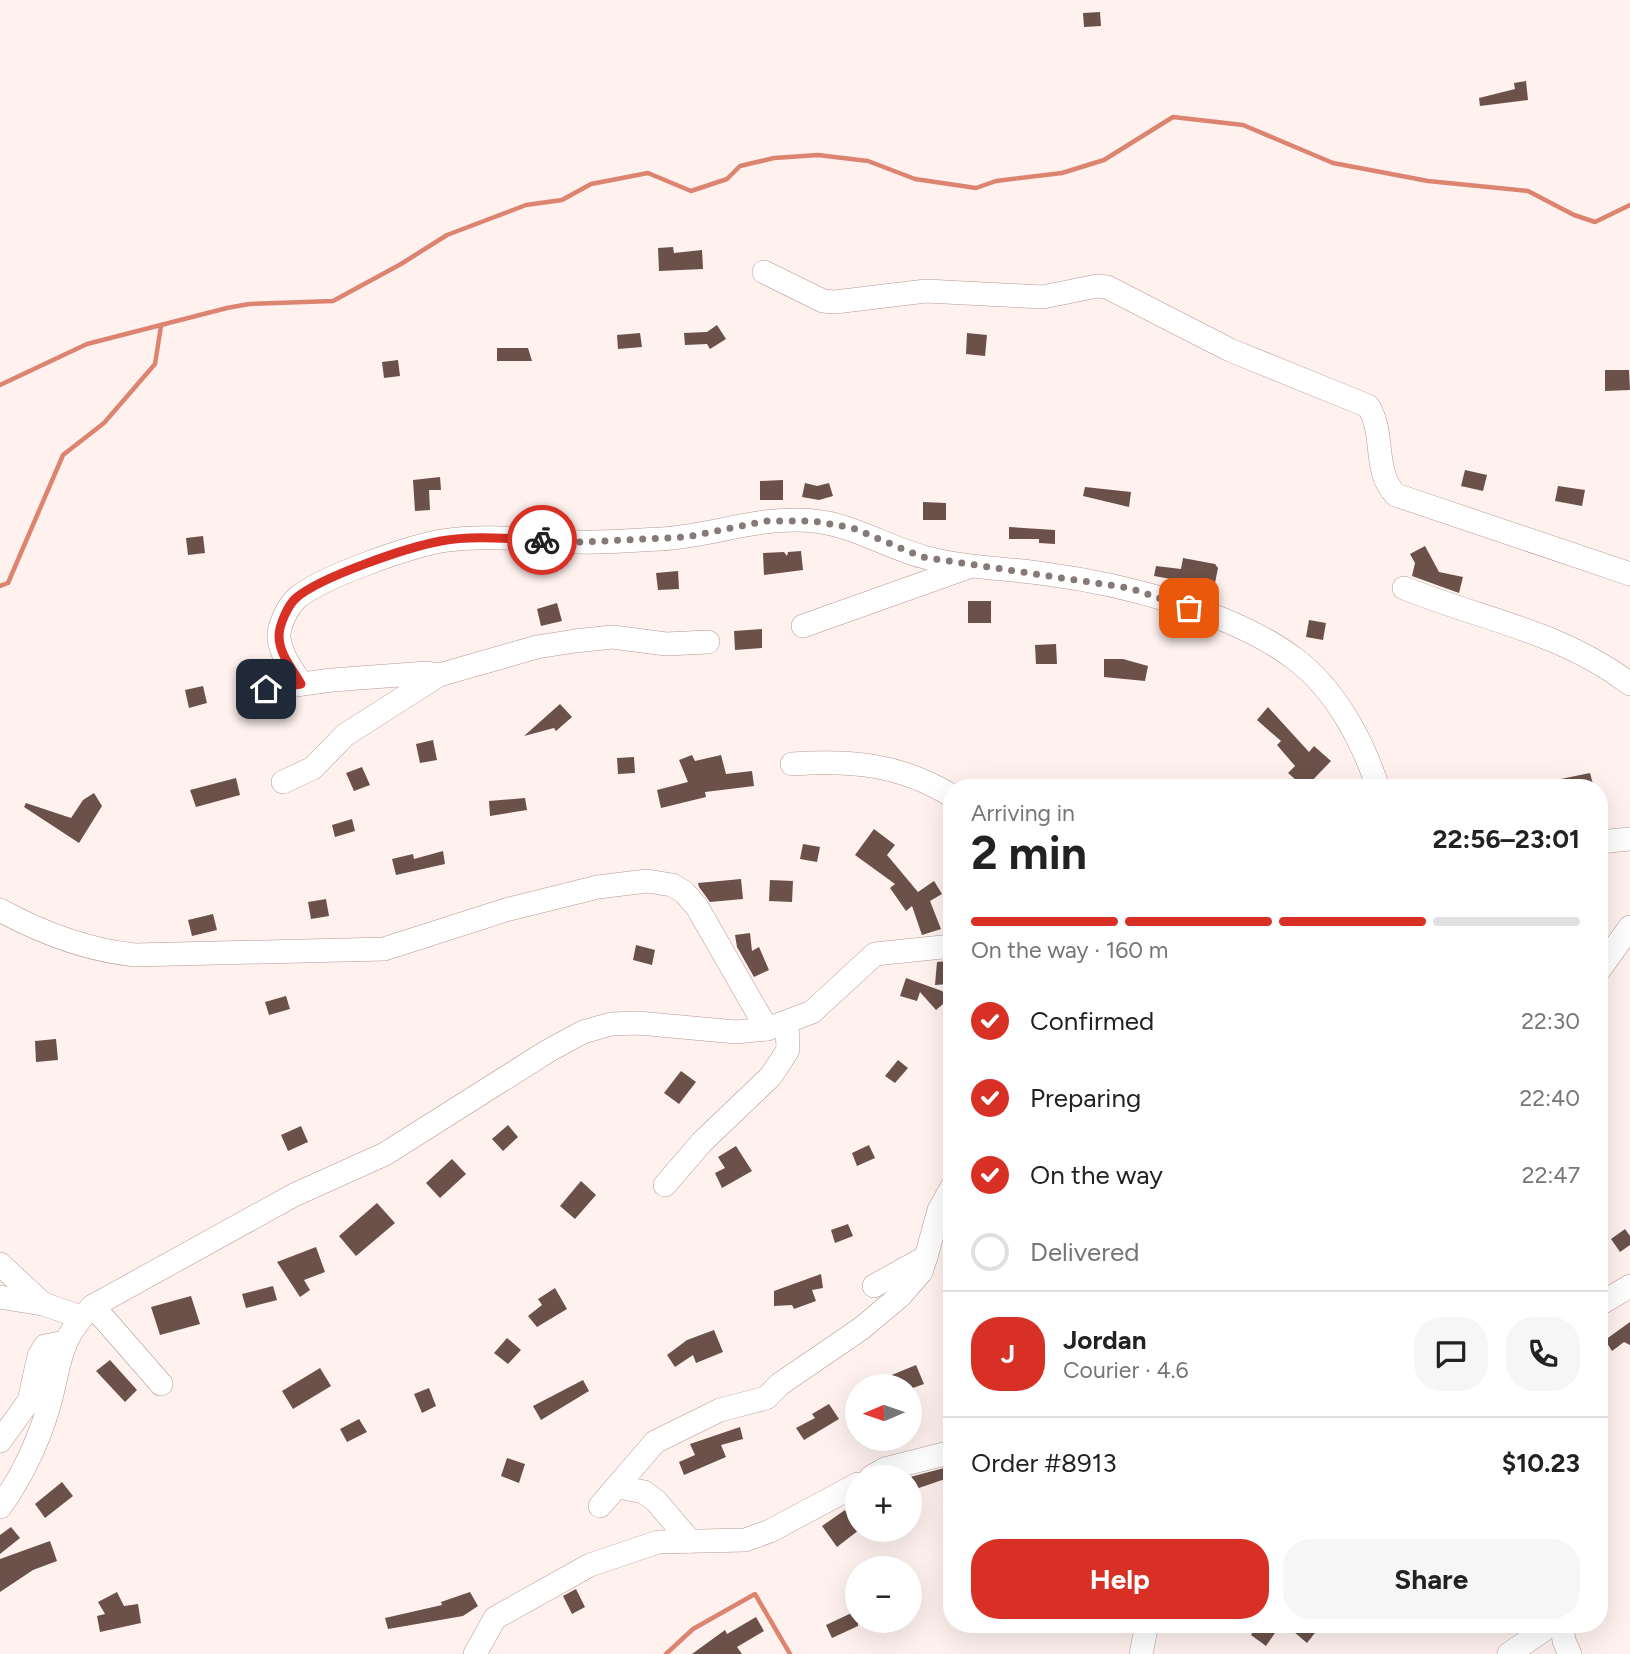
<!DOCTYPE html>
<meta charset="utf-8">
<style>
:root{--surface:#fff;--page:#f6f6f6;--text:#222;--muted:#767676;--line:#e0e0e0;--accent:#d93025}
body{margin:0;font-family:Figtree,sans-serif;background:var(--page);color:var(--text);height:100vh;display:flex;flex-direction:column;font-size:26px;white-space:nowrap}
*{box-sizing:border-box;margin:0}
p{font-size:23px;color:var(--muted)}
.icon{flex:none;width:38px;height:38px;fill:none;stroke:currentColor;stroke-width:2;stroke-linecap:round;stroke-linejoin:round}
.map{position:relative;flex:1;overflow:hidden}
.details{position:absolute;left:943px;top:779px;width:665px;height:854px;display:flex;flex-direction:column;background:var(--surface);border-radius:28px;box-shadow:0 7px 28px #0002}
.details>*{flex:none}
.needle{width:46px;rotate:268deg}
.controls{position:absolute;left:845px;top:1374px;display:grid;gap:14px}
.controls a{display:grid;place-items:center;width:77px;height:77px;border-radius:50%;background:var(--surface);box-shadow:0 7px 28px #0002;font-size:35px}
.pin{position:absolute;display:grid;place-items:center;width:60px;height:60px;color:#fff;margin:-30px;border-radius:14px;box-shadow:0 4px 10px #0006}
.courier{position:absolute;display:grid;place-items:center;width:70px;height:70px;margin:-35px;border:5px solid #d93025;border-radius:50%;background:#fff;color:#222;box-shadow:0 2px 9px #0007}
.head em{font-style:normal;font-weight:700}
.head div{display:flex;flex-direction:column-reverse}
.head{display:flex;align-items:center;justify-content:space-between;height:119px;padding:0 28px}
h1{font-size:46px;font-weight:700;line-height:52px}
.bar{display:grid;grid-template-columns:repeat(4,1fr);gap:10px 7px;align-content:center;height:84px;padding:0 28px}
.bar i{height:9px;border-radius:5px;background:var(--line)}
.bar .selected{background:var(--accent)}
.bar p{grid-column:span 4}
.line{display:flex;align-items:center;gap:18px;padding:0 28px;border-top:2px solid var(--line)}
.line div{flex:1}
.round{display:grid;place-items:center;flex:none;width:74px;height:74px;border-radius:28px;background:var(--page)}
ol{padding:0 28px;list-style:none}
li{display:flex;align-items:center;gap:21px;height:77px}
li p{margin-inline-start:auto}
li .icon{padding:7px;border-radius:50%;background:var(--accent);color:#fff;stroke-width:4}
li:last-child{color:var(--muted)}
li i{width:38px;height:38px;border:4px solid var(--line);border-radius:50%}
.action{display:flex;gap:14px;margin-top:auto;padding:14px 28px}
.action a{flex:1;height:80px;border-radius:28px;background:var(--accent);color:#fff;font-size:28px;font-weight:700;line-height:80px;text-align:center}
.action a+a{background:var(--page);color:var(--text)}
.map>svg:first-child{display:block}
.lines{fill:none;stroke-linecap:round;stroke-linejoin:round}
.stream{stroke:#dd8471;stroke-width:4.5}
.building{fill:#6b514a}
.minor-casing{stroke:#b69891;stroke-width:24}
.minor{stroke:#fff;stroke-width:23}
.done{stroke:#867977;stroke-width:7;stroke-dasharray:0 12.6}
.route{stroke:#d93025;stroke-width:9}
</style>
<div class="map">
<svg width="1630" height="1654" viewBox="0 0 1630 1654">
<rect width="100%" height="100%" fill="#fef1ee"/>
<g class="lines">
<g class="stream">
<polyline points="0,385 87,344 227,308 249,304 333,301 401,264 447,235 526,205 562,200 591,184 648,173 691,191 727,179 740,166 774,158 818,155 868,161 915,179 976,188 996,181 1062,173 1104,160 1173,117 1243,125 1333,163 1428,181 1528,191 1574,215 1595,222 1630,205"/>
<polyline points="0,586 8,583 63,455 104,423 155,364 161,326"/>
<polyline points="666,1654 693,1629 755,1594 790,1654"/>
</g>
</g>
<g class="building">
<polygon points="1100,12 1101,26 1084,27 1083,13"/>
<polygon points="1526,81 1528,100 1480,106 1479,98 1515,89 1514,83"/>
<polygon points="673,247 674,253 702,250 703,269 659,271 658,248"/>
<polygon points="717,325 726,339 710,349 707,344 685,345 684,333 707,332"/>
<polygon points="640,333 642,347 618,349 617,335"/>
<polygon points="967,333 987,335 985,356 966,354"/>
<polygon points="497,348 528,348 532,361 497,361"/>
<polygon points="398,360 400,376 384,378 382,362"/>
<polygon points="1605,370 1629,370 1630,390 1605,391"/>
<polygon points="1465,470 1487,475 1483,491 1461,486"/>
<polygon points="440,477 441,490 429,490 430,510 415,511 413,480"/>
<polygon points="783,480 783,500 760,500 760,481"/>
<polygon points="805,483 817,486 829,483 833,496 819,500 802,497"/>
<polygon points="1558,486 1585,490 1582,506 1555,501"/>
<polygon points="1085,487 1131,492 1129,507 1083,496"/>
<polygon points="923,502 946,503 946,520 923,520"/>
<polygon points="1009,527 1055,530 1055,544 1039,543 1039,539 1009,539"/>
<polygon points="203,536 205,553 188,555 186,538"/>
<polygon points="1425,546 1439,572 1463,577 1459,593 1412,576 1415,563 1410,554"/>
<polygon points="801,551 803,570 764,575 763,553 784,552 787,556 788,552"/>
<polygon points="1183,558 1215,564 1218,568 1213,593 1198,590 1199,584 1154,576 1156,566 1181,569"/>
<polygon points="678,571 679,589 658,590 656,573"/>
<rect x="968" y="601" width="23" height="22"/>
<polygon points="557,603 562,621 541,626 537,609"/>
<polygon points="1309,620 1326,623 1323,640 1306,637"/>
<polygon points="762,629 762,648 735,650 734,631"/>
<polygon points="1056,644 1057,664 1036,664 1035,645"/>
<polygon points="1104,659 1123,659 1148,666 1145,681 1104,677"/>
<polygon points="203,686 207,703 189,708 185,690"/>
<polygon points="560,704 572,717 556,731 554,728 524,736"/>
<polygon points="1268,707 1309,752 1314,746 1331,761 1305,788 1288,773 1295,766 1277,745 1281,741 1257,720"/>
<polygon points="433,740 437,760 420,763 416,744"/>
<polygon points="692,755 695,761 721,755 726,774 752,771 754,786 705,792 706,797 661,808 657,790 688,782 679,760"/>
<polygon points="634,757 635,773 618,774 617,758"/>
<polygon points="362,767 370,785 354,791 346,773"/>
<polygon points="1590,773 1594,788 1547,788 1546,782"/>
<polygon points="236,778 240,795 196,807 190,790"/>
<polygon points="94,793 102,806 79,843 24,807 26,803 71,818 83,800"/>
<polygon points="525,798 527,810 490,816 489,801"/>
<polygon points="352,819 355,831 335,837 332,825"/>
<polygon points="874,829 895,845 887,855 918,892 934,881 942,894 930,901 941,929 922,935 912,906 906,911 890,888 895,884 855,855"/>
<polygon points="803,844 820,847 817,862 800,859"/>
<polygon points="443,851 445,864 396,875 392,859 413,854 414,859"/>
<polygon points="741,879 743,899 710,902 699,887 698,883"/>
<polygon points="770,880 793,881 792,902 769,901"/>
<polygon points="326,899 329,916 311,919 308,902"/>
<polygon points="213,914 217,930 192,936 188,920"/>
<polygon points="750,933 752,951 759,947 769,970 754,977 737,947 735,935"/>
<polygon points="636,945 655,950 652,965 633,960"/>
<polygon points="947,961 949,984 935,985 937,962"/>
<polygon points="906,978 942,991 949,999 936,1010 920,992 917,1001 900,996"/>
<polygon points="286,996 290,1009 269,1015 265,1002"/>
<polygon points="56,1039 58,1060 36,1062 35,1041"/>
<polygon points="898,1060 908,1068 895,1083 885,1076"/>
<polygon points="681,1071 696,1082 679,1104 664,1093"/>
<polygon points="508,1125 518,1137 503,1151 492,1139"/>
<polygon points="301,1126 308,1142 288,1151 281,1135"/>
<polygon points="869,1145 875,1158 857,1166 852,1153"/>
<polygon points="736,1146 752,1171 722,1188 715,1173 725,1168 718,1157"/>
<polygon points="452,1159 466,1174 440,1198 426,1183"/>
<polygon points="581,1181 596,1195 575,1219 560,1206"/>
<polygon points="377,1203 395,1223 356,1256 339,1236"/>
<polygon points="848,1224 853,1236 835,1243 831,1230"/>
<polygon points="1625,1229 1630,1236 1630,1245 1620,1252 1611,1239"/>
<polygon points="316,1247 325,1272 304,1280 310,1290 300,1297 277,1262"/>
<polygon points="821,1274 823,1288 812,1290 816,1301 794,1309 792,1305 774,1306 774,1291"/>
<polygon points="273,1286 277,1300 246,1308 242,1294"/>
<polygon points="555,1288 567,1309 537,1327 528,1316 542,1305 538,1299"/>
<polygon points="191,1296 200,1324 160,1335 151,1307"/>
<polygon points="1630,1322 1630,1345 1624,1342 1612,1351 1605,1340"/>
<polygon points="714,1330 723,1352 696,1363 693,1355 675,1367 667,1355 687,1340"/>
<polygon points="507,1338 521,1350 508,1364 494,1353"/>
<polygon points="110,1360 137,1390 125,1402 96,1371"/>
<polygon points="916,1365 924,1384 910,1389 910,1386 865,1386"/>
<polygon points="320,1368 331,1386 293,1409 282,1391"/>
<polygon points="583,1380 589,1391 541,1420 533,1406"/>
<polygon points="429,1388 436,1406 422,1413 414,1394"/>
<polygon points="829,1404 839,1419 804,1440 796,1428 815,1418 812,1414"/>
<polygon points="359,1419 367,1432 347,1442 340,1429"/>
<polygon points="740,1427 743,1439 721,1445 726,1457 684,1475 679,1462 695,1455 690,1444"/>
<polygon points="507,1458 525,1464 519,1483 501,1476"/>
<polygon points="948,1467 951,1477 910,1491 910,1477"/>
<polygon points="62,1482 73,1496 45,1518 35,1504"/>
<polygon points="845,1510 859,1530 837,1547 822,1526"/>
<polygon points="11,1527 20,1538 0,1554 0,1535"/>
<polygon points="50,1541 57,1561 33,1570 0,1592 0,1559"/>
<polygon points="576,1589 585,1607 572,1614 563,1596"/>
<polygon points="117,1592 124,1606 138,1604 141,1623 100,1632 97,1616 105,1614 98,1602"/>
<polygon points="470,1592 478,1606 463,1616 388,1629 385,1618 442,1605 441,1602"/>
<polygon points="858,1610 858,1626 832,1638 826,1625"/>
<polygon points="756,1617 764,1631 737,1647 742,1654 692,1654 725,1630 727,1634"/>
<polygon points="1258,1624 1281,1624 1266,1646 1251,1635"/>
<polygon points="1300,1624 1322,1624 1307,1643 1294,1632"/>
</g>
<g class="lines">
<defs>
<g id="minor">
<path d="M764,272L823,301L835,302L926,291L1043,297L1097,286L1107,287L1230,350L1368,406C1386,434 1372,471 1396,495L1630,574"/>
<path d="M1404,588C1483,620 1560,631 1630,684"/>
<polyline points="803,626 969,567"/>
<path d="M301,684C293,670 281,656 279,638C278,626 288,606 297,598C321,577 409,547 441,541C486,534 532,540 577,542C604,543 633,540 661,539C712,536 762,515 814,521C854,525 886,547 924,557C964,568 1006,568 1046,574C1123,584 1233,612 1295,659C1335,689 1363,741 1378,788"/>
<polyline points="266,689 332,680 427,673 439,675"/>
<path d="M792,764C852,760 900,764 952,796"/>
<polyline points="283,782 313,768 345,735 439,675 537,647 575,641 612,637 666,644 708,642"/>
<polyline points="1600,842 1630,839"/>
<path d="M0,910C42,933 88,950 135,955L384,949L509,909L598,887L647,881L672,885L684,892L697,907L767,1029"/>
<polyline points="1600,969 1630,927"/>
<polyline points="665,1185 702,1142 771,1076 788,1050 787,1023"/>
<polyline points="0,1264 43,1304"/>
<polyline points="874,1286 926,1257 939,1210 952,1187"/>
<polyline points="0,1297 43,1304 81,1317"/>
<polyline points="1600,1304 1630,1286"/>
<polyline points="93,1306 161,1384"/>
<polyline points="0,1441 29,1401 39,1356 45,1346 65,1342"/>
<polyline points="871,1477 885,1469 952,1452"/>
<polyline points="619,1487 644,1492 656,1501 690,1541"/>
<polyline points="600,1506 655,1442 720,1410 766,1398 780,1384 862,1328 900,1296 921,1272 926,1257"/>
<path d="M0,1507C21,1479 38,1442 48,1409C61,1365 57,1339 93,1306L294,1195L385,1154L548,1051L583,1032L611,1024L638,1023L736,1032L767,1029L812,1012L875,954L952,946"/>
<polyline points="1562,1624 1564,1641 1570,1654"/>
<polyline points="475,1654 495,1618 590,1565 658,1542 745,1540 770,1531 858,1484"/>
<polyline points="1141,1654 1147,1624"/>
<polyline points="1509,1654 1552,1624"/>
</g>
</defs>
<use href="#minor" class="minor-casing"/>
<use href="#minor" class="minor"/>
</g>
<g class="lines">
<polyline class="done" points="542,540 582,542 687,537 766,521 813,521 853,528 922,557 1129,588 1189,608"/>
<path class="route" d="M266,689L301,684C293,670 279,654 279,636C279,625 288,605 296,598C320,577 408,547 441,541C474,535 509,539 542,540"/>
</g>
</svg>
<div class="controls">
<a><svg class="needle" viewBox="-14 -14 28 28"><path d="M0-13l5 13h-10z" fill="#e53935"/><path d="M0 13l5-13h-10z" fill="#767676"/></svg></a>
<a>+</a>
<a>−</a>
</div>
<div class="pin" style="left:1189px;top:608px;background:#ea580c"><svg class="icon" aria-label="bag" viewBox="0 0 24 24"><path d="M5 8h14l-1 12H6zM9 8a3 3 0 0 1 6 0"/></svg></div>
<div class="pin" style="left:266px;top:689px;background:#1f2937"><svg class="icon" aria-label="home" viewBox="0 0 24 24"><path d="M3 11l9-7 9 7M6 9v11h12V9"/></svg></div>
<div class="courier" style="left:542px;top:540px"><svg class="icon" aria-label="bike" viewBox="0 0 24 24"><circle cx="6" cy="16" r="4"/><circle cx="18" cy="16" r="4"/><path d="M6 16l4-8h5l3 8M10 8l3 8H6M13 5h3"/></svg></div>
<section class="details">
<div class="head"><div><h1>2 min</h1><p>Arriving in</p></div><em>22:56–23:01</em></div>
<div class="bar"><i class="selected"></i><i class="selected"></i><i class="selected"></i><i></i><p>On the way · 160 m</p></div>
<ol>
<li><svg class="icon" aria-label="check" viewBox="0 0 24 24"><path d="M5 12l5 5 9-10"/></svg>Confirmed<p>22:30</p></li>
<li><svg class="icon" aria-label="check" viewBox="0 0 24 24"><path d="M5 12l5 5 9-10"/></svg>Preparing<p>22:40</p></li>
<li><svg class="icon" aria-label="check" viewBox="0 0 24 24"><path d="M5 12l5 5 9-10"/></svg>On the way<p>22:47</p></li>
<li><i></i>Delivered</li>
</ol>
<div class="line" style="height:126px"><b class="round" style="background:var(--accent);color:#fff">J</b><div><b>Jordan</b><p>Courier · 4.6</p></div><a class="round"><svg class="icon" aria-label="chat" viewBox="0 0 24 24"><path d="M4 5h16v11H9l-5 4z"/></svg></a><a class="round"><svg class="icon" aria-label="phone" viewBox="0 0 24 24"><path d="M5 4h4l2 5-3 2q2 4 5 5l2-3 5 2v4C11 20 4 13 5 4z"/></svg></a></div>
<div class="line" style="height:91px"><div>Order #8913</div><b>$10.23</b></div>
<div class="action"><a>Help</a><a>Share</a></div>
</section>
</div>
